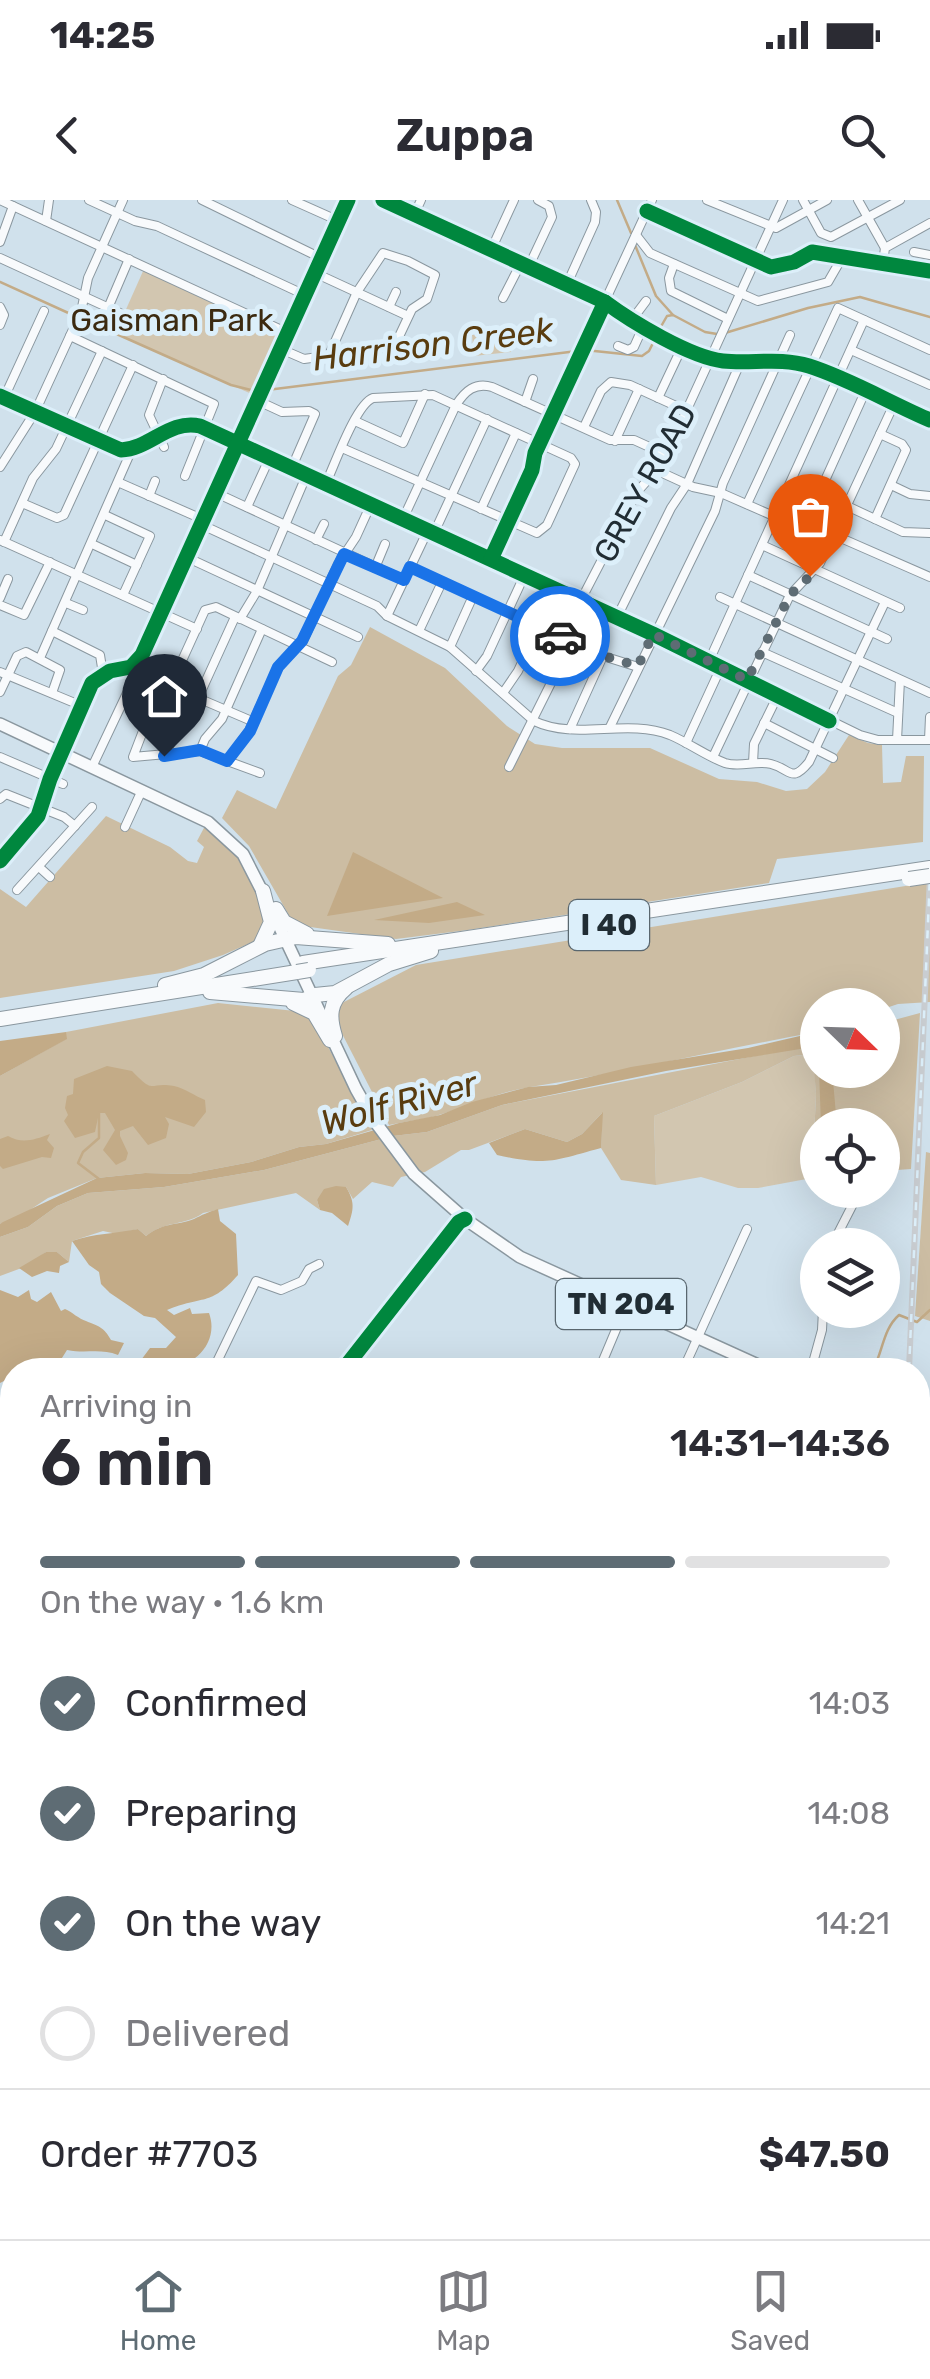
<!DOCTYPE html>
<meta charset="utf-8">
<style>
:root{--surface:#fff;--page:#f7f7f7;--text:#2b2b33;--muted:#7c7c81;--line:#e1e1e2;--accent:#5e6c74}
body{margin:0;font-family:Rubik,sans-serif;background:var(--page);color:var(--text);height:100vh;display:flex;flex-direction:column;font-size:38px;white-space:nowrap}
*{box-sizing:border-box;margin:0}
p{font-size:32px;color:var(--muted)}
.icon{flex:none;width:55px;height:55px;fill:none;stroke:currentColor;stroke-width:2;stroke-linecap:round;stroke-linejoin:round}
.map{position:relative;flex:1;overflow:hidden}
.sheet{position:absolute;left:0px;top:1158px;width:930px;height:882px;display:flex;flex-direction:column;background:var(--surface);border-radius:40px 40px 0 0;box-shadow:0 10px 40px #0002}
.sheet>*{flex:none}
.needle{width:65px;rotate:113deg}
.fabs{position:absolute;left:800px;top:788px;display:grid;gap:20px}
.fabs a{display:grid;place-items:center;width:100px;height:100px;border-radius:50%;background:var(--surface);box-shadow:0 10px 40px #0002;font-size:50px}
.pin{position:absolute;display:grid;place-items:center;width:85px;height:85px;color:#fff;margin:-102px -42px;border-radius:50% 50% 50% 0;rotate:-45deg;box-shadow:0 0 10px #0007}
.pin .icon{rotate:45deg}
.courier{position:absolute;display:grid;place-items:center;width:100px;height:100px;margin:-50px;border:8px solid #1a73e8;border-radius:50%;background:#fff;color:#222;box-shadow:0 2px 12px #0007}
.headline em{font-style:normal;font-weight:600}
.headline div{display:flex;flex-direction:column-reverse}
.headline{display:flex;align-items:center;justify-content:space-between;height:170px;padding:0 40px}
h1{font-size:65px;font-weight:600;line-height:75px}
.bar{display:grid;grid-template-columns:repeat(4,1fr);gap:15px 10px;align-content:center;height:120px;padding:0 40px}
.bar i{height:12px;border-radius:8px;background:var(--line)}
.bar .current{background:var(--accent)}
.bar p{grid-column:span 4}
.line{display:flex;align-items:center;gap:25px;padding:0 40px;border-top:2px solid var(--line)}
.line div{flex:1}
ol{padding:0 40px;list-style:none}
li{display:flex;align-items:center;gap:30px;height:110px}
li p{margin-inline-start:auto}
li .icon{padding:10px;border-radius:50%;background:var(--accent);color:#fff;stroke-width:4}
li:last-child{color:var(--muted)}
li i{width:55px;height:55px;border:5px solid var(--line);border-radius:50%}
.status{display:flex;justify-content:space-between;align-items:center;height:70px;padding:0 50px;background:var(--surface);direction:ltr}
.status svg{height:28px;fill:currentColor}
header{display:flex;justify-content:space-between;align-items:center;height:130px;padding:0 40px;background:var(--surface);font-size:45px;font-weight:600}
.dock{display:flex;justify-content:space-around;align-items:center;height:140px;border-top:2px solid var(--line);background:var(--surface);font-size:28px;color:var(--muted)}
.dock a{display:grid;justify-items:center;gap:5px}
.dock .current{color:var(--accent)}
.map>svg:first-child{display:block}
.green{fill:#d2c6b0}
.forest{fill:#ccbda3}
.water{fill:#c3ab87}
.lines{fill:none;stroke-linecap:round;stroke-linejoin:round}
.stream{stroke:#c3ab87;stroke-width:2.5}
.minor-casing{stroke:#8a979f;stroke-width:10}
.major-casing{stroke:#8a979f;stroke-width:14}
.highway-casing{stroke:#8a979f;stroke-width:16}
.minor{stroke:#f8fafc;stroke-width:8}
.major{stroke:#f8fafc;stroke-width:11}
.highway{stroke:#f8fafc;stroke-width:14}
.rail-casing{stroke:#c9cdd1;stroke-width:6}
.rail{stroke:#dceffa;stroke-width:2.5;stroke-dasharray:8;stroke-linecap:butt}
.highway-bridge-casing{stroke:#8a979f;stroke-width:16;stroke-linecap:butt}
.highway-bridge{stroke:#f8fafc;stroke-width:14}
.cycleway-casing{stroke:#dceffa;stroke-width:21}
.cycleway{stroke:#00873e;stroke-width:15}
.done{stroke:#5e6c74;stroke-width:10;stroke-dasharray:0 18}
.route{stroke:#1a73e8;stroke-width:12}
.labels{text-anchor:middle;stroke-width:10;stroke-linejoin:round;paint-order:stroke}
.shield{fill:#dceffa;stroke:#59676f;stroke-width:2.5}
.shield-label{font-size:30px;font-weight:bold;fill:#212d34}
.park-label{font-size:32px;fill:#3c2a10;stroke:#dceffa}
.street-label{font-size:32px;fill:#212d34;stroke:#dceffa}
.water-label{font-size:35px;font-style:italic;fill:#593c0f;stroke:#dceffa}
</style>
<div class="status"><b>14:25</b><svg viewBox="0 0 49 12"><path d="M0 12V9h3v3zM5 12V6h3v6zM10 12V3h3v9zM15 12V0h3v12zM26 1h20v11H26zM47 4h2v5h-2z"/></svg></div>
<header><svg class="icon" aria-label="back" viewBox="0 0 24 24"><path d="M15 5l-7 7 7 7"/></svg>Zuppa<svg class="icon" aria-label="search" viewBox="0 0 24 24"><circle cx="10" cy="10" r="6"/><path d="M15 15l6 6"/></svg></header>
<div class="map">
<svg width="930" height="2039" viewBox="0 0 930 2039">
<rect width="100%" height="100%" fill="#d0e1ec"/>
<g class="green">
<polygon points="144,69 283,133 254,195 115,134"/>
<polygon points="509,132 511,152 474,156 472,135"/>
<polygon points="814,854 816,895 812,978 758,988 738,988 701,977 656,985 654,916 742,882 794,856"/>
<polygon points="930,1923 930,2039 879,2039 884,2028 918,2028 918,1951"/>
</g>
<g class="forest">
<polygon points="370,427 445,468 507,526 535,544 562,548 650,548 719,579 757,582 786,591 807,589 825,572 849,535 868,543 882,545 883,583 901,582 906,556 924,556 923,642 777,659 769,683 468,730 396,739 303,726 290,717 249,646 222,618 237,590 276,609 338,476 351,465"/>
<path d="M106,616L170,647L188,661L197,663L204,647L197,641L205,626C248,657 252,675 266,725L257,740L223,755L174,771L0,798V689L26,707Z"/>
<path d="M930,682V802L898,804L883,809L882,805H818L817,832C722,849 626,872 530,887C499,892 471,905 442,914C425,920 406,921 389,925L335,820L342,803L416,765Z"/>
<polygon points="218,803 305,812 316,824 372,930 326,944 299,947 251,962 188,974 145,973 97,978 48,998 19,1017 0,1024 0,876 66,839 66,832"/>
<path d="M920,813L911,969L883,971L882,925H818L817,977L812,978L816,895L813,854L794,856L742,882L654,916L656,985L621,980L601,948L602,913L582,934L567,942L525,929L469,950H461L425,972L401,977L393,987L372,982L353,999L346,987L317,1000L320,1010L296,993L203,1013C186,1026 166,1020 146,1036L138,1029L117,1034L103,1031L72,1041L69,1062L57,1052H46L27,1066L0,1076V1037L28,1027L57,1006L88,993L164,987L264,970L393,936L427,932L502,905L817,844L818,870H882L883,823Z"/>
<polygon points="926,952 930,953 930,1121 915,1116"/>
<polygon points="12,1465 12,1578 7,1591 12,1594 12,1624 0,1650 0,1488"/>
<polygon points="918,1711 930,1778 930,1916 918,1910"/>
<polygon points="12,1832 12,1916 0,1946 0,1839"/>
</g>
<g class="water">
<polygon points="353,652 443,698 327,716"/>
<polygon points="457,702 485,715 429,723 374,720"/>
<polygon points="66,832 67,839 0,876 0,841"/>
<polygon points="817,832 817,844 800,849 666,871 502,905 427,932 393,936 264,970 164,987 88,993 57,1006 28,1027 0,1037 0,1024 3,1022 97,978 145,973 188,974 251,962 299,947 326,944 399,923 440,915 472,902 528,887 556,885 631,867 748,848"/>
<path d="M107,866L132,871C156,896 148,881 174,886C184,888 195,896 205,900L206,912L194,927L165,917L169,924L166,938L148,945L133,926L120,931V936L128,953L126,960L116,965L103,950L115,930L105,913H99L95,932L75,938L64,921L68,915L65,908L67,896L73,894L74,879Z"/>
<polygon points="819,870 832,870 837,925 821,925"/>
<path d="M603,912L601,948C553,961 547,966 497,955L489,943L525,929L567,942L582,934Z"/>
<path d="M50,934L47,940L54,948L51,958L42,957L3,969L0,966V939L8,936C22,944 34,940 50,934Z"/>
<path d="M336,986L346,987C355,1002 354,1009 348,1026L332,1013L320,1010L317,1000L324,989Z"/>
<path d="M218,1009L220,1021L236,1034L238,1075C210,1107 203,1095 167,1110L174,1115L190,1108L192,1114L209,1113C223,1151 175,1184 141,1160L150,1148H166L176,1137L155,1118L144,1116L110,1093L101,1084L99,1072L89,1065L72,1041C95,1033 114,1034 138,1029L146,1036C164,1022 175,1026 194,1019C202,1015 208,1012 218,1009Z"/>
<polygon points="46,1052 57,1052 69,1062 60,1066 59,1073 47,1071 32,1077 19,1068"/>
<path d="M0,1090L18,1097L29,1090L31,1099L37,1102L51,1092L61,1111L65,1109C72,1112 79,1119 86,1121C98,1126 104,1127 111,1140L124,1143L118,1155C100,1148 86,1154 67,1150L55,1169L12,1170V1177L0,1183Z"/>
</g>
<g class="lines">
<g class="stream">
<polyline points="617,0 631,33"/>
<polyline points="635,45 656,96 673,115"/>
<polyline points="0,82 75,116"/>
<polyline points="83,119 231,185 255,191"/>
<polyline points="659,130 667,116 673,115 705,132 717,134"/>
<polyline points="725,133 808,108 860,97 930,117"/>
<polyline points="585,150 642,156 649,151 656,137"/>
<polyline points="267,190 577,151"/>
<polyline points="99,979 78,963 83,952 99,938 99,913"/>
<path d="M873,1170C883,1151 883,1129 899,1115L917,1122L930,1110"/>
<polyline points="918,1813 930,1852"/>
</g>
<defs>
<g id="minor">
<polyline points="0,0 288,133"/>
<polyline points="89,0 135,21 157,26 305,95"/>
<polyline points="202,0 321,58"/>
<polyline points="292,0 339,21"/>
<polyline points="707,0 776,28 827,0"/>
<polyline points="803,0 821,33 831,37 900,0"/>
<polyline points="858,0 885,48"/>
<polyline points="647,11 771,67 794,62 812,52 930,71"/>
<polyline points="414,15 421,0"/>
<polyline points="46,21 49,0"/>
<polyline points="636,35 650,53 758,101 828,82 843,56"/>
<polyline points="0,42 13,6"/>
<polyline points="491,50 514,0"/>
<polyline points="914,52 930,55"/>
<polyline points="0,58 122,114"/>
<polyline points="883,63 885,48 930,23"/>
<polyline points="674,64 669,78 671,91 728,119"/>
<polyline points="529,66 552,17 549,6 538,0"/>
<polyline points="315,73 408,116"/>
<polyline points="567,84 595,22 596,12 591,0"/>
<polyline points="503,98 521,63"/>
<polyline points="0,107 4,115 0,125"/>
<polyline points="389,107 396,92"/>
<polyline points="108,108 129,59"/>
<polyline points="631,121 646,101"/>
<polyline points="70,136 214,204 185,276"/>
<polyline points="618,146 628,150 634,147 643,127"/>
<polyline points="281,149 304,159 391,147 395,145 412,109 427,99 435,75 408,61 383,53 357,92 329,155"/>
<polyline points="851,150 930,185"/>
<polyline points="163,179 149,215 164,247"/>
<path d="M0,196L121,250C150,249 169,219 200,226L653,434L860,535L878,540H930"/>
<polyline points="4,198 44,111"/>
<polyline points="658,198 683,145"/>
<polyline points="256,200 282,212 309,211 315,214 292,267"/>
<polyline points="525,202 533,179"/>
<polyline points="355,221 403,243 425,194"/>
<polyline points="584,227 601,191 611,182 630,185 687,211"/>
<polyline points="615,241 639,189"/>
<polyline points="0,267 35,212 81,112 88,78 123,0"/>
<polyline points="658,271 693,287 721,293 803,329 834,335 930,377"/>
<polyline points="120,283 202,319"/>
<path d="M326,283C335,264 356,204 373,198L433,195L571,258L575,264L547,325L537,333L342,248"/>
<polyline points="891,285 910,294 930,296"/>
<polyline points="214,292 404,380"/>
<polyline points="149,296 155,281"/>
<polyline points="22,303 57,318 64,315 133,165"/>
<polyline points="747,304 838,108 930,150"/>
<polyline points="847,306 903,332 930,333"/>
<polyline points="247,307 270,257"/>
<polyline points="481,309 516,233"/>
<polyline points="105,315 150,336 123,395"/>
<path d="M403,319L456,205C465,191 475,182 492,187L610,240H634L667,255"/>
<polyline points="875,319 906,250 902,244 880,234"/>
<path d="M200,324L377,406L387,416L450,447L534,521C576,541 626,518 670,535C689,543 706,556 725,563C740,568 756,560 771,564C791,569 791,584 809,562L885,402"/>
<polyline points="803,329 865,192"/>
<polyline points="434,333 487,219"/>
<polyline points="0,340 197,429"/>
<polyline points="316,340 324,324"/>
<polyline points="4,342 33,278 56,249 102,151"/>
<polyline points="92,344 137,365"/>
<polyline points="762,345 900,408"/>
<polyline points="186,357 358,437"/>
<polyline points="491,359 532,270 539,243 652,0"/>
<polyline points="410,367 603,456 638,467"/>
<polyline points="375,368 385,344"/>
<polyline points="748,375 887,439"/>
<polyline points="720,397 930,493"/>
<polyline points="0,398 8,379"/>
<polyline points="66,403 83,410"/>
<polyline points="0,405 24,415 50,362"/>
<polyline points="387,416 428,330"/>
<polyline points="617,417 671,308 687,284 741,161"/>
<polyline points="240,419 257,391 307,274"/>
<polyline points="52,431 100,455 103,474"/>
<polyline points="419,431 442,382"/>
<polyline points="450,447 473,396"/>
<polyline points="762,452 898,513"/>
<polyline points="40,458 132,249"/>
<polyline points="709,461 864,120"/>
<polyline points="476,471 487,456 525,374"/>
<polyline points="0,472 82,506"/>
<polyline points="0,492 17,456 26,452 60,470 52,493"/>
<polyline points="503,493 518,471 539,426"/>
<polyline points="764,523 833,558"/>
<polyline points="610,527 715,311 723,283 790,135"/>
<polyline points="570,529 603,456"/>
<polyline points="897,540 900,480"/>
<polyline points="929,540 930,517"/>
<polyline points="686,543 721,467"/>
<polyline points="200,551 205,539 222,519 262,429"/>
<polyline points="165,556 175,532 194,507 235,417"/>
<polyline points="0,557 63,584"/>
<polyline points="713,557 790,395 820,363 894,204"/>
<polyline points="227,561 249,531 278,467 303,441 338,364 356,337 371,304"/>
<polyline points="753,563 754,544 778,495"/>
<polyline points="93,565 137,472 254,522"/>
<polyline points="509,567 565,455 570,425 581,400 637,292 662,264 783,0"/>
<polyline points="260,573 200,551 133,557 148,518 165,498 205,410 216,407 332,462"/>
<polyline points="0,599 6,594 64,617 75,626"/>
<polyline points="125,627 142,590"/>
<polyline points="0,661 38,616 62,551"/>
<polyline points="39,667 50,677"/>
<polyline points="17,690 92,607"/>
<polyline points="832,1045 852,1006"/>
<polyline points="213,1170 256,1081 281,1090 302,1081 309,1069 319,1064"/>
<polyline points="599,1170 620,1120"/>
<polyline points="683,1170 747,1029"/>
<polyline points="811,1170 822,1130 823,1110"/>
<polyline points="918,1479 930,1485"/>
<polyline points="920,1516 918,1535 930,1543"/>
<polyline points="0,1719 12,1742"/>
<polyline points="918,1926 926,1930"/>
<polyline points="12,1929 8,1945 12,1948"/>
<polyline points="0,1992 12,1966"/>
<polyline points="382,2028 408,2039"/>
<polyline points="446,2028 452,2028"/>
<polyline points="759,2028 776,2039"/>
<polyline points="840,2028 860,2037"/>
<polyline points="53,2039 58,2028"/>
<polyline points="429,2039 441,2028"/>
<polyline points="737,2039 742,2028"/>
</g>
<g id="major">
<path d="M383,0L605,102C632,122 690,157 723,161C752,164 780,157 809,166C850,179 890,203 930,220"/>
<polyline points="0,524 208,622 243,654 265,697"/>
<path d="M62,551C70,533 84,488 99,477C113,466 130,472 142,455L348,0"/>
<polyline points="273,713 356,889 373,919 414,974 465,1019 520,1057 769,1170"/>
<polyline points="343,1170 459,1022 465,1019"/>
<polyline points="918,1246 930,1252"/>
<polyline points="918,1399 930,1394"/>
<polyline points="0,1407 12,1406"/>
<polyline points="0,1774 12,1770"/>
<polyline points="0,1787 12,1812"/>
<polyline points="123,2028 129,2039"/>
<polyline points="648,2028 675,2039"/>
<polyline points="278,2039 286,2028"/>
</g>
<g id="highway">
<polyline points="276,709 284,722 307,734"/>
<polyline points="260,746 271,722 263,691"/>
<polyline points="303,763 930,668"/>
<polyline points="165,785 204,775 265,744 296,737 388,744"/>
<polyline points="210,792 304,800 315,795 335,793 389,764 431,751"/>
<polyline points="293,803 314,813 330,840"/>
<polyline points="0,819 297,772"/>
<path d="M335,836C329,817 329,802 346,788"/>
</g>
</defs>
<use href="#minor" class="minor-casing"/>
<use href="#major" class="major-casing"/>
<use href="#highway" class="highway-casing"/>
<use href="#minor" class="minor"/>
<use href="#major" class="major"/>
<use href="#highway" class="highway"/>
<defs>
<g id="rail">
<polyline points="909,1170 930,675"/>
<polyline points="918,1759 930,1812"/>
</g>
</defs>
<use href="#rail" class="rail-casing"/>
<use href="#rail" class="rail"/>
<defs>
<g id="highway-bridge">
<polyline points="909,679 930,676"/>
<polyline points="297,772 309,770"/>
</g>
</defs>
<use href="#highway-bridge" class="highway-bridge-casing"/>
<use href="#highway-bridge" class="highway-bridge"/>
<defs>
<g id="cycleway">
<path d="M383,0L605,102C632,122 690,157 723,161C752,164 780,157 809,166C850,179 890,203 930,220"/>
<polyline points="647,11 771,67 794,62 812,52 930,71"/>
<path d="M0,196L121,250C150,249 169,219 200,226L653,434L829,521"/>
<polyline points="491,359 532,270 535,253 605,102"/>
<polyline points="0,661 38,616 50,579 92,483 110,471 131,467 142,455 348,0"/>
<polyline points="343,1170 459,1022 465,1019"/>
</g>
</defs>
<use href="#cycleway" class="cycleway-casing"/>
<use href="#cycleway" class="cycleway"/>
</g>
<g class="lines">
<polyline class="done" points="560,436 603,456 638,466 653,434 747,480 790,395 810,376"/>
<polyline class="route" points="164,556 200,550 227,561 250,531 278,467 302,441 344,354 404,380 410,367 560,436"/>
</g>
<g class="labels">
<g class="shield">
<rect x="569" y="700" width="80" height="50" rx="8"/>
<rect x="556" y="1079" width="130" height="50" rx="8"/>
</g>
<g class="shield-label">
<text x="609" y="735">I 40</text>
<text x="621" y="1114">TN 204</text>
</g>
<g class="park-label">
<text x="172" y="131">Gaisman Park</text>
</g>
<g class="street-label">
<text transform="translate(645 283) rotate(-61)" y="11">GREY ROAD</text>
</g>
<g class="water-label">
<text transform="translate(433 144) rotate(-7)" y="12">Harrison Creek</text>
<text transform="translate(399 903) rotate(-15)" y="12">Wolf River</text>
</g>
</g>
</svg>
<div class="fabs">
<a><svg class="needle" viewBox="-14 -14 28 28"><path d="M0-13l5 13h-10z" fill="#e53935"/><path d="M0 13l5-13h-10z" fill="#7c7c81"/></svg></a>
<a><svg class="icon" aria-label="locate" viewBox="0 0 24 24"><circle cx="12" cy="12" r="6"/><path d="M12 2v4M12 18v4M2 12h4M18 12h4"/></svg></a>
<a><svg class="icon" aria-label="layers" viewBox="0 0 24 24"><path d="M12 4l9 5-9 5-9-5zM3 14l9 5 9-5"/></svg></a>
</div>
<div class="pin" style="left:810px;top:376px;background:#ea580c"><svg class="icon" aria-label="bag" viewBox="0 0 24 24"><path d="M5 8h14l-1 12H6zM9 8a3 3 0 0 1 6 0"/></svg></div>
<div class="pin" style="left:164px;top:556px;background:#1f2937"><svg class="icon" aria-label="home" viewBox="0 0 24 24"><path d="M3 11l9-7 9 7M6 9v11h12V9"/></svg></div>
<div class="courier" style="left:560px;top:436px"><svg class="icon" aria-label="car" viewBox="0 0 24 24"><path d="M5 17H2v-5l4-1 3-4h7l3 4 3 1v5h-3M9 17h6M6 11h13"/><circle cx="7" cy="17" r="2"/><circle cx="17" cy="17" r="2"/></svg></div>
<section class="sheet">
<div class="headline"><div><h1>6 min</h1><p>Arriving in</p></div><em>14:31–14:36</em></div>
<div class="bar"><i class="current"></i><i class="current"></i><i class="current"></i><i></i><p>On the way · 1.6 km</p></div>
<ol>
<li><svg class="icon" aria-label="check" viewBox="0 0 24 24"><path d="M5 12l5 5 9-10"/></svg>Confirmed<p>14:03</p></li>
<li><svg class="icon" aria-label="check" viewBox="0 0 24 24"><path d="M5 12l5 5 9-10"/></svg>Preparing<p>14:08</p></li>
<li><svg class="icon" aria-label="check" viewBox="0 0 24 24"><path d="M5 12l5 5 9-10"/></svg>On the way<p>14:21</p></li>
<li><i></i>Delivered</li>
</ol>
<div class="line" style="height:130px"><div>Order #7703</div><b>$47.50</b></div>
</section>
</div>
<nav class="dock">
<a class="current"><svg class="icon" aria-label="home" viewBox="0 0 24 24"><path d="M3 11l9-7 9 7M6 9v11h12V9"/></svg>Home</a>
<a><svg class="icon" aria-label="map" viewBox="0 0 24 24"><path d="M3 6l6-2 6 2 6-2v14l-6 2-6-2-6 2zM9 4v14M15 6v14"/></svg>Map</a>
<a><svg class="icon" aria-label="saved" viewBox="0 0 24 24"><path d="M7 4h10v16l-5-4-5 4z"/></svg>Saved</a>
</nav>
